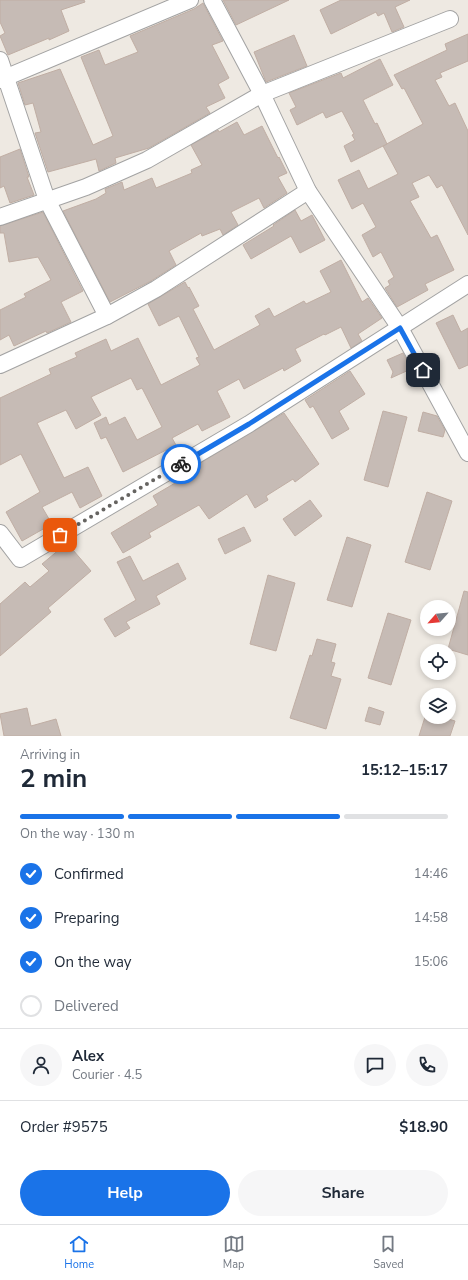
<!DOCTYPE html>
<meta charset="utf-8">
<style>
:root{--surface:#fff;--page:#f6f6f7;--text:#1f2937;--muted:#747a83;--line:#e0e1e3;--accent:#1a73e8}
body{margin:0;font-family:"Nunito Sans",sans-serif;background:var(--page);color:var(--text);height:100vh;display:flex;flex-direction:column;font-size:15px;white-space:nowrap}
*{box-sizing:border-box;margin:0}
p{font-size:13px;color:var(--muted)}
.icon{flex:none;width:22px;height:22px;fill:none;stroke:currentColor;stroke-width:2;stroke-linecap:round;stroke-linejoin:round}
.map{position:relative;height:736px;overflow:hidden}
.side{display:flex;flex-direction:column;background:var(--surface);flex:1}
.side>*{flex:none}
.needle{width:26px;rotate:243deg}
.fabs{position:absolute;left:420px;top:600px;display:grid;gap:8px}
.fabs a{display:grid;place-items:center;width:36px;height:36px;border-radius:50%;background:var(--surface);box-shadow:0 2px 6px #0003;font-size:20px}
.pin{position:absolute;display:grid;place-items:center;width:34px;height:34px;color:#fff;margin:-17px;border-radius:8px;box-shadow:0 2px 6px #0006}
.courier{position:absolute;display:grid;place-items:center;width:40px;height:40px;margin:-20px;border:3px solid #1a73e8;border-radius:50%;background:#fff;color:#222;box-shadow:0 1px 5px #0007}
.head em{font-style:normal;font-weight:700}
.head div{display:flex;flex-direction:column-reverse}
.head{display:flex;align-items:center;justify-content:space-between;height:68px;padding:0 20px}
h1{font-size:26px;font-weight:700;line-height:30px}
.bar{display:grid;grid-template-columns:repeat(4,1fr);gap:6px 4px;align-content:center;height:48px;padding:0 20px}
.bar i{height:5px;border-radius:3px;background:var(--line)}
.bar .selected{background:var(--accent)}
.bar p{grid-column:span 4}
.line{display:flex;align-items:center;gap:10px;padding:0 20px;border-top:1px solid var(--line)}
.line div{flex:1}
.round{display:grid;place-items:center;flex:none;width:42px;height:42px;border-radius:21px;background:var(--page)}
ol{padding:0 20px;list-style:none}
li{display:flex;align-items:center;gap:12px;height:44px}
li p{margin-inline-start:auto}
li .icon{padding:4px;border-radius:50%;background:var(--accent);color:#fff;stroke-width:4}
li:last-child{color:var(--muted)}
li i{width:22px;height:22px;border:2px solid var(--line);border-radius:50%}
.cta{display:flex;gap:8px;margin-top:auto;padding:8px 20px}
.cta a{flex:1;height:46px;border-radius:24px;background:var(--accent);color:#fff;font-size:16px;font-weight:700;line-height:46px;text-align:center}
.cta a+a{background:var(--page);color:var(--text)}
.tabs{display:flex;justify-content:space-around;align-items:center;height:56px;border-top:1px solid var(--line);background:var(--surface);font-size:11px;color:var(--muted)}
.tabs a{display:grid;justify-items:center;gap:2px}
.tabs .selected{color:var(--accent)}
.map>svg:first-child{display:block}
.building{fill:#c6bbb5;stroke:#c0aea4}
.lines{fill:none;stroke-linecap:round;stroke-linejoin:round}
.minor-casing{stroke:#a3a3a3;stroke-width:18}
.minor{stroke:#fff;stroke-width:16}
.done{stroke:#666461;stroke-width:4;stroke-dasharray:0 7.2}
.route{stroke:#1a73e8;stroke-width:5}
</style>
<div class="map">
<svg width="468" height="736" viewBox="0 0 468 736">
<rect width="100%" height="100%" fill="#eee9e2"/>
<g class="building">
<polygon points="0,0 84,0 85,2 61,10 69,31 49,40 49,38 8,55 0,36 5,33 0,22"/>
<polygon points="223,0 289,0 236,25"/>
<polygon points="341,0 410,0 395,7 404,27 392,32 384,13 378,16 376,12 331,34 320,10"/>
<polygon points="203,3 223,41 212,45 229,78 218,84 225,98 206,107 210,113 149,148 115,158 116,163 99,171 96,159 48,172 35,133 41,132 33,103 25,105 18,83 60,69 93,145 113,136 81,57 99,50 105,65 138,52 130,36 194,9"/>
<polygon points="468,34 468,61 440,73 442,77 435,80 449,106 455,103 468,131 468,235 442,185 437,188 429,175 412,183 419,197 410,201 431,238 437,235 454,270 425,284 428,290 397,307 385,288 390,285 388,281 394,277 381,252 373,257 362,235 376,227 363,203 352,209 338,180 359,170 368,189 398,174 383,146 423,124 404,88 402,89 394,75 447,50 445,44"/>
<polygon points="294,35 307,66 266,82 254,52"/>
<polygon points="380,59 393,85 363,100 375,124 377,123 387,144 351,162 344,146 355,140 352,135 354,134 342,111 326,118 323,112 297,125 290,110 296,107 289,93 341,73 343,78"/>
<polygon points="237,122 244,135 262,126 278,158 279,157 287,173 278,177 287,193 264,208 259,198 231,212 238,225 223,235 220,229 202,236 201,233 169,251 176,265 151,281 110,302 63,211 96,199 106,193 105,189 122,182 124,190 152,178 156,188 192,173 191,170 202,165 191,145 218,130 219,132"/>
<polygon points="20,149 29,177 27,177 34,195 10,203 4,186 0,188 0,157"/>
<polygon points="295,210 301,221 312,215 325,240 300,253 291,236 251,259 243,245 274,226 273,225"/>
<polygon points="43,212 83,291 61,302 71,322 47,333 46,331 14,346 9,335 0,340 0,310 26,297 24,294 51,280 38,257 9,262 4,233 0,233 0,226"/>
<polygon points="341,260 362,302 368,298 382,318 358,334 362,341 351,348 341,327 325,335 324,334 295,349 301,361 284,371 283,368 244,389 239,379 217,391 230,417 202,431 198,424 172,438 176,445 123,472 106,437 101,439 94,423 106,417 109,425 125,417 137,440 162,427 142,388 137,390 131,378 91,397 101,415 76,429 66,410 37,423 64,478 88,467 102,496 80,508 72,492 42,507 52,524 22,541 6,512 40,492 21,454 0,465 0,398 51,374 49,369 77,357 75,353 106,339 111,351 138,338 161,385 200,365 196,358 199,357 179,316 159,326 148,304 185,282 188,288 189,287 199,306 193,309 214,350 260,325 255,316 269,308 274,317 304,301 306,304 331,292 320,271"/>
<polygon points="453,315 461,332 468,328 468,365 459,369 436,323"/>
<polygon points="403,353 411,369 391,378 393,372 387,360"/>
<polygon points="350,371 365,394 339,411 349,429 332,439 313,406 310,408 305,400"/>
<polygon points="383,411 407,417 388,487 364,480"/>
<polygon points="423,412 437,416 445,430 443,437 418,431"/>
<polygon points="284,413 319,464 295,482 293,479 266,496 268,500 255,508 247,494 209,519 199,505 149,533 151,537 123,553 111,533 158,505 153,496 182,479 180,476 187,471"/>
<polygon points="427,492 452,501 430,570 405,562"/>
<polygon points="310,500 322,516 295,536 283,519"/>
<polygon points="244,527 251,541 225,554 218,539"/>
<polygon points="347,537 371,545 352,607 327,600"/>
<polygon points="67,543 91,571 48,608 51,612 0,656 0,604 25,582 30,587 49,571 42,564"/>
<polygon points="130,556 143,581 178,563 186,579 156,596 160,604 126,622 130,628 115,637 104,619 136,600 117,562"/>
<polygon points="268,575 295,583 276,651 250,644"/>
<polygon points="464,591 468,592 468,655 448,649"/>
<polygon points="388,613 411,620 391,685 368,678"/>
<polygon points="317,639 336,644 331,662 335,663 331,676 341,679 326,729 290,718 310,655 312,656"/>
<polygon points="369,707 384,712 380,725 365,721"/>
<polygon points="27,708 31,726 56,719 61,736 4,736 0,714"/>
<polygon points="425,717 442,717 455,721 450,736 419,736"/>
</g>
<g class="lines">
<defs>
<g id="minor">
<polyline points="212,0 262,94 308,191 400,328 468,453"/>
<polyline points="0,60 47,200 107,316"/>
<polyline points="0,80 190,0"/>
<polyline points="0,217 86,187 147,160 262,94 450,19"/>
<polyline points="0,365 107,316 156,289 308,191"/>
<polyline points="0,533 20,559 249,424 468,284"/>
</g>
</defs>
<use href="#minor" class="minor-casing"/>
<use href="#minor" class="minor"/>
</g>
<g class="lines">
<polyline class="done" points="60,535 181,464"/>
<polyline class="route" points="181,464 249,424 400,328 423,370"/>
</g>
</svg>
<div class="fabs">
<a><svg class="needle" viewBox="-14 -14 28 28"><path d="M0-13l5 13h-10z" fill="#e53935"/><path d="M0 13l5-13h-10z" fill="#747a83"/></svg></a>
<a><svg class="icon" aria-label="locate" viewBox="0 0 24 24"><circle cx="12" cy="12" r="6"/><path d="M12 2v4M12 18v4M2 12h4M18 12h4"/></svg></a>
<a><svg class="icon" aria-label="layers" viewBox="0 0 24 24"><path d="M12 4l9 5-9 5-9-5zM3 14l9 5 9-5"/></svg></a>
</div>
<div class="pin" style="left:60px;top:535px;background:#ea580c"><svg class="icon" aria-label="bag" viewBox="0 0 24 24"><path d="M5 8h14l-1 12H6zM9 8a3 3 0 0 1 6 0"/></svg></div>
<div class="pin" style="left:423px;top:370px;background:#1f2937"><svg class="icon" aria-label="home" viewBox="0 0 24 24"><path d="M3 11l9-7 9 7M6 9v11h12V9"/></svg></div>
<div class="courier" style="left:181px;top:464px"><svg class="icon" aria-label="bike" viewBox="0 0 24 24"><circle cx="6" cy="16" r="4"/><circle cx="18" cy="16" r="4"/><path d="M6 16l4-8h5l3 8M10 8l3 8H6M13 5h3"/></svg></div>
</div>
<section class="side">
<div class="head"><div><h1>2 min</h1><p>Arriving in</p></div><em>15:12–15:17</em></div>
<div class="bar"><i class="selected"></i><i class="selected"></i><i class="selected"></i><i></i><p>On the way · 130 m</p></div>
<ol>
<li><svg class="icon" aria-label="check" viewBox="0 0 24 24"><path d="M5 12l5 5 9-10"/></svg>Confirmed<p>14:46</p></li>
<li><svg class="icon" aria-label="check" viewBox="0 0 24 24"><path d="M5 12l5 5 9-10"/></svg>Preparing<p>14:58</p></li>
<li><svg class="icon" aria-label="check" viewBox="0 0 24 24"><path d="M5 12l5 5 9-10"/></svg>On the way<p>15:06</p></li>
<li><i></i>Delivered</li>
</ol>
<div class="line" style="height:72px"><a class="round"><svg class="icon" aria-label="person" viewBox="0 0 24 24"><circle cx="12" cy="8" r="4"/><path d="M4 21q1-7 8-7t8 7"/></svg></a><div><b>Alex</b><p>Courier · 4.5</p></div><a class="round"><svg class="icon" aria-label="chat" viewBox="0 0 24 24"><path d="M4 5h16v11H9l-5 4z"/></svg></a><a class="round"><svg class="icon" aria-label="phone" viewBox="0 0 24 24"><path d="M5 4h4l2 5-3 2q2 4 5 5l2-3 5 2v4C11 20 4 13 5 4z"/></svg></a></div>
<div class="line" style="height:52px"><div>Order #9575</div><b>$18.90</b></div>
<div class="cta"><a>Help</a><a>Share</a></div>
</section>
<nav class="tabs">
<a class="selected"><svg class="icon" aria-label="home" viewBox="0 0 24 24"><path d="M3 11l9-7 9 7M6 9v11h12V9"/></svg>Home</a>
<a><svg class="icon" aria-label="map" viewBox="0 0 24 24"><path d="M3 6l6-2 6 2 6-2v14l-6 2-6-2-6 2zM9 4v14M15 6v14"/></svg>Map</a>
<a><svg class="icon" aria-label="saved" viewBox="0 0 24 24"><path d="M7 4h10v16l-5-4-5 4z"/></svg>Saved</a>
</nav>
